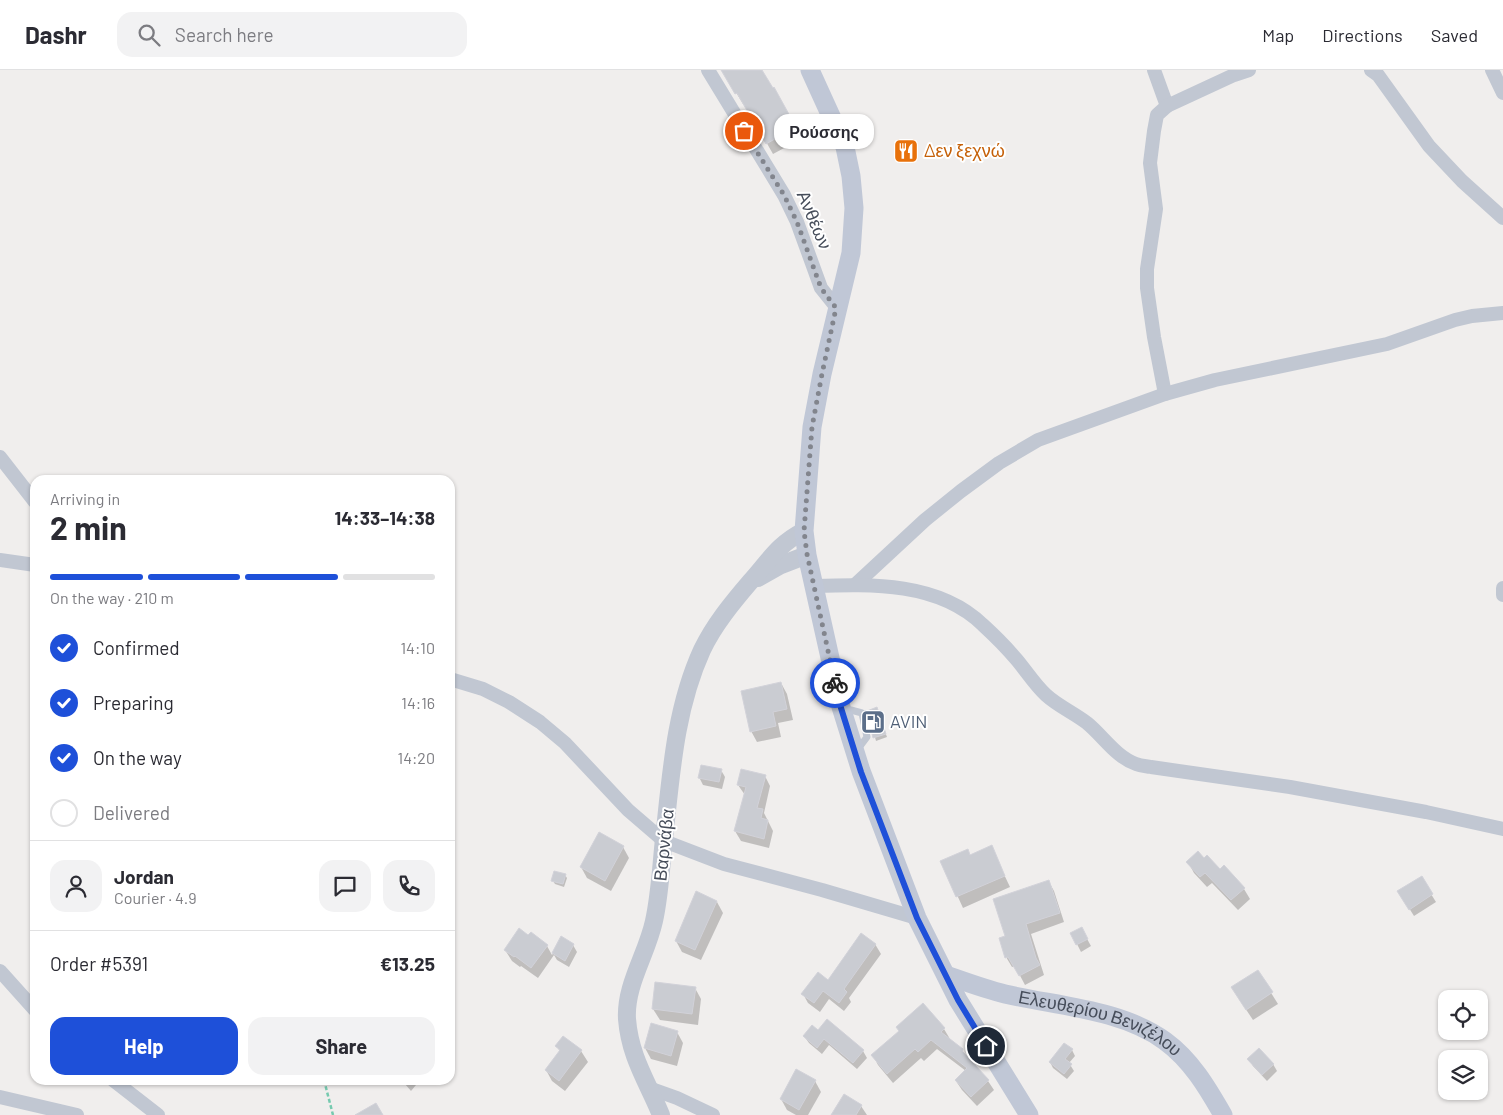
<!DOCTYPE html>
<meta charset="utf-8">
<style>
:root{--surface:#fff;--page:#f2f2f3;--text:#2b2b33;--muted:#7c7c81;--line:#e1e1e2;--accent:#1e50d9}
body{margin:0;font-family:Barlow,sans-serif;background:var(--page);color:var(--text);height:100vh;display:flex;flex-direction:column;font-size:19px;white-space:nowrap}
*{box-sizing:border-box;margin:0}
p{font-size:16px;color:var(--muted)}
.icon{flex:none;width:28px;height:28px;fill:none;stroke:currentColor;stroke-width:2;stroke-linecap:round;stroke-linejoin:round}
.map{position:relative;flex:1;overflow:hidden}
.panel{position:absolute;left:30px;top:405px;width:425px;height:610px;display:flex;flex-direction:column;background:var(--surface);border-radius:15px;box-shadow:0 1px 4px #0004}
.panel>*{flex:none}
.tools{position:absolute;left:1438px;top:920px;display:grid;gap:10px}
.tools a{display:grid;place-items:center;width:50px;height:50px;border-radius:10px;background:var(--surface);box-shadow:0 1px 4px #0004;font-size:25px}
.pin{position:absolute;display:grid;place-items:center;width:42px;height:42px;color:#fff;margin:-21px;border:2px solid #fff;border-radius:50%;box-shadow:0 1px 5px #0007}
.courier{position:absolute;display:grid;place-items:center;width:50px;height:50px;margin:-25px;border:4px solid #1e50d9;border-radius:50%;background:#fff;color:#222;box-shadow:0 1px 6px #0007}
.bubble{position:absolute;height:35px;border-radius:15px;background:var(--surface);box-shadow:0 1px 4px #0004;font-size:16px;font-weight:700;line-height:35px;text-align:center}
.head em{font-style:normal;font-weight:700}
.head div{display:flex;flex-direction:column-reverse}
.head{display:flex;align-items:center;justify-content:space-between;height:85px;padding:0 20px}
h1{font-size:32px;font-weight:700;line-height:38px}
.bar{display:grid;grid-template-columns:repeat(4,1fr);gap:8px 5px;align-content:center;height:60px;padding:0 20px}
.bar i{height:6px;border-radius:4px;background:var(--line)}
.bar .on{background:var(--accent)}
.bar p{grid-column:span 4}
.line{display:flex;align-items:center;gap:12px;padding:0 20px;border-top:1px solid var(--line)}
.line div{flex:1}
.round{display:grid;place-items:center;flex:none;width:52px;height:52px;border-radius:15px;background:var(--page)}
ol{padding:0 20px;list-style:none}
li{display:flex;align-items:center;gap:15px;height:55px}
li p{margin-inline-start:auto}
li .icon{padding:5px;border-radius:50%;background:var(--accent);color:#fff;stroke-width:4}
li:last-child{color:var(--muted)}
li i{width:28px;height:28px;border:2px solid var(--line);border-radius:50%}
.action{display:flex;gap:10px;margin-top:auto;padding:10px 20px}
.action a{flex:1;height:58px;border-radius:15px;background:var(--accent);color:#fff;font-size:20px;font-weight:700;line-height:58px;text-align:center}
.action a+a{background:var(--page);color:var(--text)}
header{display:flex;align-items:center;gap:30px;box-sizing:border-box;height:70px;padding:0 25px;background:var(--surface);border-bottom:1px solid var(--line)}
header strong{font-size:24px}
nav{display:flex;gap:28px;margin-inline-start:auto;font-size:18px}
.search{width:350px;height:45px;background:var(--page);display:flex;align-items:center;gap:12px;box-sizing:border-box;padding:0 18px;border-radius:15px;color:var(--muted);font-size:19px}
.map>svg:first-child{display:block}
.shadow{fill:#0003}
.building{fill:#caccd2;stroke:#d2d2d9}
.lines{fill:none;stroke-linecap:round;stroke-linejoin:round}
.path{stroke:#76caaf;stroke-width:2.5;stroke-dasharray:4 2.5;stroke-linecap:butt}
.service{stroke:#c1c7d2;stroke-width:7}
.minor{stroke:#c1c7d2;stroke-width:14}
.tertiary{stroke:#c1c7d2;stroke-width:18}
.secondary{stroke:#c0c7d6;stroke-width:19}
.done{stroke:#82858d;stroke-width:5;stroke-dasharray:0 9}
.route{stroke:#1e50d9;stroke-width:6}
.labels{text-anchor:middle;stroke-width:4;stroke-linejoin:round;paint-order:stroke}
.food-label{font-size:18px;fill:#c56008;stroke:#fff;text-anchor:start}
.street-label{font-size:18px;fill:#464d5a;stroke:#fff}
.service-label{font-size:18px;fill:#4e5e75;stroke:#fff;text-anchor:start}
</style>
<header>
<strong>Dashr</strong>
<div class="search"><svg class="icon" aria-label="search" viewBox="0 0 24 24"><circle cx="10" cy="10" r="6"/><path d="M15 15l6 6"/></svg>Search here</div>
<nav><a>Map</a><a>Directions</a><a>Saved</a></nav>
</header>
<div class="map">
<svg width="1503" height="1045" viewBox="0 0 1503 1045">
<rect width="100%" height="100%" fill="#f0eeed"/>
<g class="shadow">
<polygon points="726,0 761,0 773,19 774,19 801,69 773,84 744,33 743,34 723,1"/>
<polygon points="781,613 787,624 793,650 778,653 781,667 757,672 751,661"/>
<polygon points="868,642 878,642 887,667 876,671"/>
<polygon points="721,700 725,707 722,719 703,715 699,707"/>
<polygon points="765,706 770,716 764,743 773,761 769,778 741,771 735,761 745,725 738,715"/>
<polygon points="623,777 629,788 611,821 587,808 581,797"/>
<polygon points="991,777 1010,817 963,838 942,792 970,786"/>
<polygon points="1188,792 1220,801 1244,819 1250,829 1238,840 1212,813 1207,817 1194,803"/>
<polygon points="565,805 567,808 564,817 555,814 553,811"/>
<polygon points="1421,808 1436,832 1414,846 1399,822"/>
<polygon points="1049,812 1054,821 1064,852 1031,864 1044,905 1025,915 1015,896 1012,897 1006,887 1007,867"/>
<polygon points="697,823 717,832 723,843 701,890 682,882 676,871"/>
<polygon points="1081,858 1091,876 1081,882 1072,864"/>
<polygon points="529,867 547,876 552,885 562,868 573,875 577,882 569,897 557,890 554,885 538,908 521,896 520,897 512,891 505,880"/>
<polygon points="875,874 881,884 849,928 851,932 844,941 829,929 820,942 808,933 803,924 828,911"/>
<polygon points="1258,902 1278,934 1253,950 1239,929"/>
<polygon points="695,918 701,929 698,955 660,950 653,939"/>
<polygon points="944,959 950,969 949,969 962,980 967,988 988,1011 994,1020 977,1036 962,1020 956,1011 966,1001 937,979 924,991 921,988 893,1013 878,995 873,985"/>
<polygon points="677,962 683,973 677,996 651,989 645,978"/>
<polygon points="818,962 863,981 867,988 857,999 829,975 822,984 809,973 804,966"/>
<polygon points="563,968 581,981 588,992 565,1021 552,1011 546,1000 560,982 557,976"/>
<polygon points="1072,980 1075,986 1069,993 1074,1001 1067,1009 1053,998 1050,992"/>
<polygon points="1249,989 1273,994 1277,1001 1267,1011 1253,996"/>
<polygon points="404,1010 413,1010 416,1015 411,1021 405,1014 403,1011"/>
<polygon points="815,1011 821,1022 808,1045 796,1045 787,1040 781,1029"/>
<polygon points="861,1036 867,1045 832,1045"/>
</g>
<g class="building">
<polygon points="721,0 762,0 773,18 774,17 796,57 766,74 737,23 735,24"/>
<polygon points="781,612 787,639 773,642 776,656 750,662 741,621"/>
<polygon points="877,637 886,664 873,668 867,641"/>
<polygon points="701,695 722,699 719,712 698,708"/>
<polygon points="741,699 766,705 757,738 763,739 761,748 768,750 764,769 734,761 746,717 737,715"/>
<polygon points="599,762 624,776 605,811 580,797"/>
<polygon points="992,775 1005,806 956,827 940,791 968,779 970,785"/>
<polygon points="1198,781 1204,788 1207,785 1220,799 1224,795 1245,818 1231,830 1205,803 1200,807 1186,792"/>
<polygon points="554,801 566,804 563,814 551,811"/>
<polygon points="1422,806 1433,824 1409,840 1397,821"/>
<polygon points="1049,810 1060,843 1026,854 1036,888 1040,895 1019,906 1008,887 1005,888 999,868 1005,866 993,829"/>
<polygon points="696,821 717,831 695,880 675,871"/>
<polygon points="1082,857 1088,869 1076,875 1070,863"/>
<polygon points="519,858 528,865 531,862 548,875 531,898 515,886 514,887 504,880"/>
<polygon points="861,863 876,874 844,919 847,922 839,933 823,921 814,933 801,924 818,902 828,910"/>
<polygon points="561,866 574,874 565,891 552,883"/>
<polygon points="1258,900 1273,922 1246,940 1231,917"/>
<polygon points="655,912 696,917 692,944 652,939"/>
<polygon points="923,933 945,958 941,962 963,979 962,981 989,1010 971,1027 955,1010 967,998 931,970 918,982 915,979 887,1004 871,985 899,961 896,957"/>
<polygon points="827,949 864,980 853,993 824,969 817,978 803,966 812,955 818,960"/>
<polygon points="651,953 678,961 671,986 644,978"/>
<polygon points="563,966 582,980 559,1011 545,1000 560,980 555,976"/>
<polygon points="1064,973 1073,979 1065,989 1072,994 1064,1004 1049,992"/>
<polygon points="1259,978 1274,994 1262,1005 1247,989"/>
<polygon points="796,999 816,1010 799,1040 780,1029"/>
<polygon points="844,1024 862,1035 856,1045 831,1045"/>
<polygon points="376,1033 383,1045 355,1045"/>
</g>
<g class="lines">
<polyline class="path" points="324,1010 333,1045"/>
<polyline class="service" points="851,640 862,643 867,667 861,675"/>
<g class="minor">
<polyline points="708,0 784,125 797,152 821,218 837,238"/>
<polyline points="1154,0 1167,36 1157,45 1154,61 1150,93 1156,139 1147,199 1147,218 1154,267 1165,324"/>
<polyline points="1371,0 1378,5 1429,76 1462,111 1503,148"/>
<polyline points="1492,0 1503,23"/>
<polyline points="1167,36 1234,5 1249,0"/>
<polyline points="0,387 35,432"/>
<polyline points="0,490 35,495"/>
<polyline points="856,514 925,450 961,421 999,393 1038,370 1165,324 1215,310 1387,274 1455,250 1472,246 1503,243"/>
<path d="M814,516C872,514 939,512 983,555C995,566 1007,578 1017,590C1027,602 1035,615 1046,625C1058,636 1074,643 1087,653C1103,666 1116,687 1136,694C1141,696 1146,696 1151,697L1290,717L1426,742L1503,759"/>
<polyline points="1503,518 1503,525"/>
<polyline points="450,609 483,619 509,632 540,652 565,673 628,740 664,771 724,794 822,820 917,848"/>
<polyline points="0,901 35,940"/>
<polyline points="113,1010 158,1045"/>
<polyline points="649,1018 677,1028 713,1045"/>
<polyline points="0,1027 77,1045"/>
</g>
<g class="tertiary">
<polyline points="758,508 781,495 807,485"/>
<path d="M661,1045C647,1011 630,987 627,949C625,915 647,884 654,851C660,824 661,796 664,769C671,705 675,639 702,580C714,555 732,533 750,512C769,491 778,474 804,461"/>
</g>
<g class="secondary">
<polyline points="810,0 845,77 851,106 854,138 851,183 822,304 812,357 804,461 807,485 841,637 861,701 917,848 958,930 1029,1045"/>
<path id="s1" d="M946,905C966,912 985,919 1005,924C1056,936 1121,939 1165,971C1191,990 1207,1017 1223,1045"/>
</g>
</g>
<g class="lines">
<polyline class="done" points="744,61 784,125 797,152 821,218 836,238 822,304 812,357 804,461 807,484 835,613"/>
<polyline class="route" points="835,613 841,638 861,702 917,848 958,930 986,976"/>
</g>
<defs>
<symbol id="restaurant-square" viewBox="-11 -11 22 22"><rect x="-9" y="-9" width="18" height="18" rx="4" fill="#e8710a" stroke="#fff"/><path d="M-5-6h1v4h1v-4h1v4h1v-4h1v5L-1.5 .5V6h-2V.5L-5-1ZM5-6V6H3V1.5H1.5Q1.5-4 5-6Z" fill="#fff"/></symbol>
<symbol id="fuel-square" viewBox="-11 -11 22 22"><rect x="-9" y="-9" width="18" height="18" rx="4" fill="#5c6f8a" stroke="#fff"/><path d="M-5.5-6h7V0h2V4h1.3V-2.5L3-4.5l.8-.8L6-3V5H2.5V1h-1V6h-7ZM-4.2-4.7v3.2H.2V-4.7Z" fill="#fff"/></symbol>
</defs>
<g fill-rule="evenodd">
<use href="#restaurant-square" x="892" y="67" width="28" height="28"/>
<use href="#fuel-square" x="859" y="638" width="28" height="28"/>
</g>
<g class="labels">
<g class="food-label">
<text x="924" y="87">Δεν ξεχνώ</text>
</g>
<g class="street-label">
<text transform="translate(814 150) rotate(67)" y="6">Ανθέων</text>
<text transform="translate(664 775) rotate(-84)" y="6">Βαρνάβα</text>
<text dy="6" stroke="none"><textPath href="#s1" startOffset="162">Ελευθερίου Βενιζέλου</textPath></text>
</g>
<g class="service-label">
<text x="890" y="658">AVIN</text>
</g>
</g>
</svg>
<div class="tools">
<a><svg class="icon" aria-label="locate" viewBox="0 0 24 24"><circle cx="12" cy="12" r="6"/><path d="M12 2v4M12 18v4M2 12h4M18 12h4"/></svg></a>
<a><svg class="icon" aria-label="layers" viewBox="0 0 24 24"><path d="M12 4l9 5-9 5-9-5zM3 14l9 5 9-5"/></svg></a>
</div>
<div class="pin" style="left:744px;top:61px;background:#ea580c"><svg class="icon" aria-label="bag" viewBox="0 0 24 24"><path d="M5 8h14l-1 12H6zM9 8a3 3 0 0 1 6 0"/></svg></div>
<div class="pin" style="left:986px;top:976px;background:#1f2937"><svg class="icon" aria-label="home" viewBox="0 0 24 24"><path d="M3 11l9-7 9 7M6 9v11h12V9"/></svg></div>
<div class="courier" style="left:835px;top:613px"><svg class="icon" aria-label="bike" viewBox="0 0 24 24"><circle cx="6" cy="16" r="4"/><circle cx="18" cy="16" r="4"/><path d="M6 16l4-8h5l3 8M10 8l3 8H6M13 5h3"/></svg></div>
<div class="bubble" style="left:774px;top:44px;width:100px">Ρούσσης</div>
<section class="panel">
<div class="head"><div><h1>2 min</h1><p>Arriving in</p></div><em>14:33–14:38</em></div>
<div class="bar"><i class="on"></i><i class="on"></i><i class="on"></i><i></i><p>On the way · 210 m</p></div>
<ol>
<li><svg class="icon" aria-label="check" viewBox="0 0 24 24"><path d="M5 12l5 5 9-10"/></svg>Confirmed<p>14:10</p></li>
<li><svg class="icon" aria-label="check" viewBox="0 0 24 24"><path d="M5 12l5 5 9-10"/></svg>Preparing<p>14:16</p></li>
<li><svg class="icon" aria-label="check" viewBox="0 0 24 24"><path d="M5 12l5 5 9-10"/></svg>On the way<p>14:20</p></li>
<li><i></i>Delivered</li>
</ol>
<div class="line" style="height:90px"><a class="round"><svg class="icon" aria-label="person" viewBox="0 0 24 24"><circle cx="12" cy="8" r="4"/><path d="M4 21q1-7 8-7t8 7"/></svg></a><div><b>Jordan</b><p>Courier · 4.9</p></div><a class="round"><svg class="icon" aria-label="chat" viewBox="0 0 24 24"><path d="M4 5h16v11H9l-5 4z"/></svg></a><a class="round"><svg class="icon" aria-label="phone" viewBox="0 0 24 24"><path d="M5 4h4l2 5-3 2q2 4 5 5l2-3 5 2v4C11 20 4 13 5 4z"/></svg></a></div>
<div class="line" style="height:65px"><div>Order #5391</div><b>€13.25</b></div>
<div class="action"><a>Help</a><a>Share</a></div>
</section>
</div>
